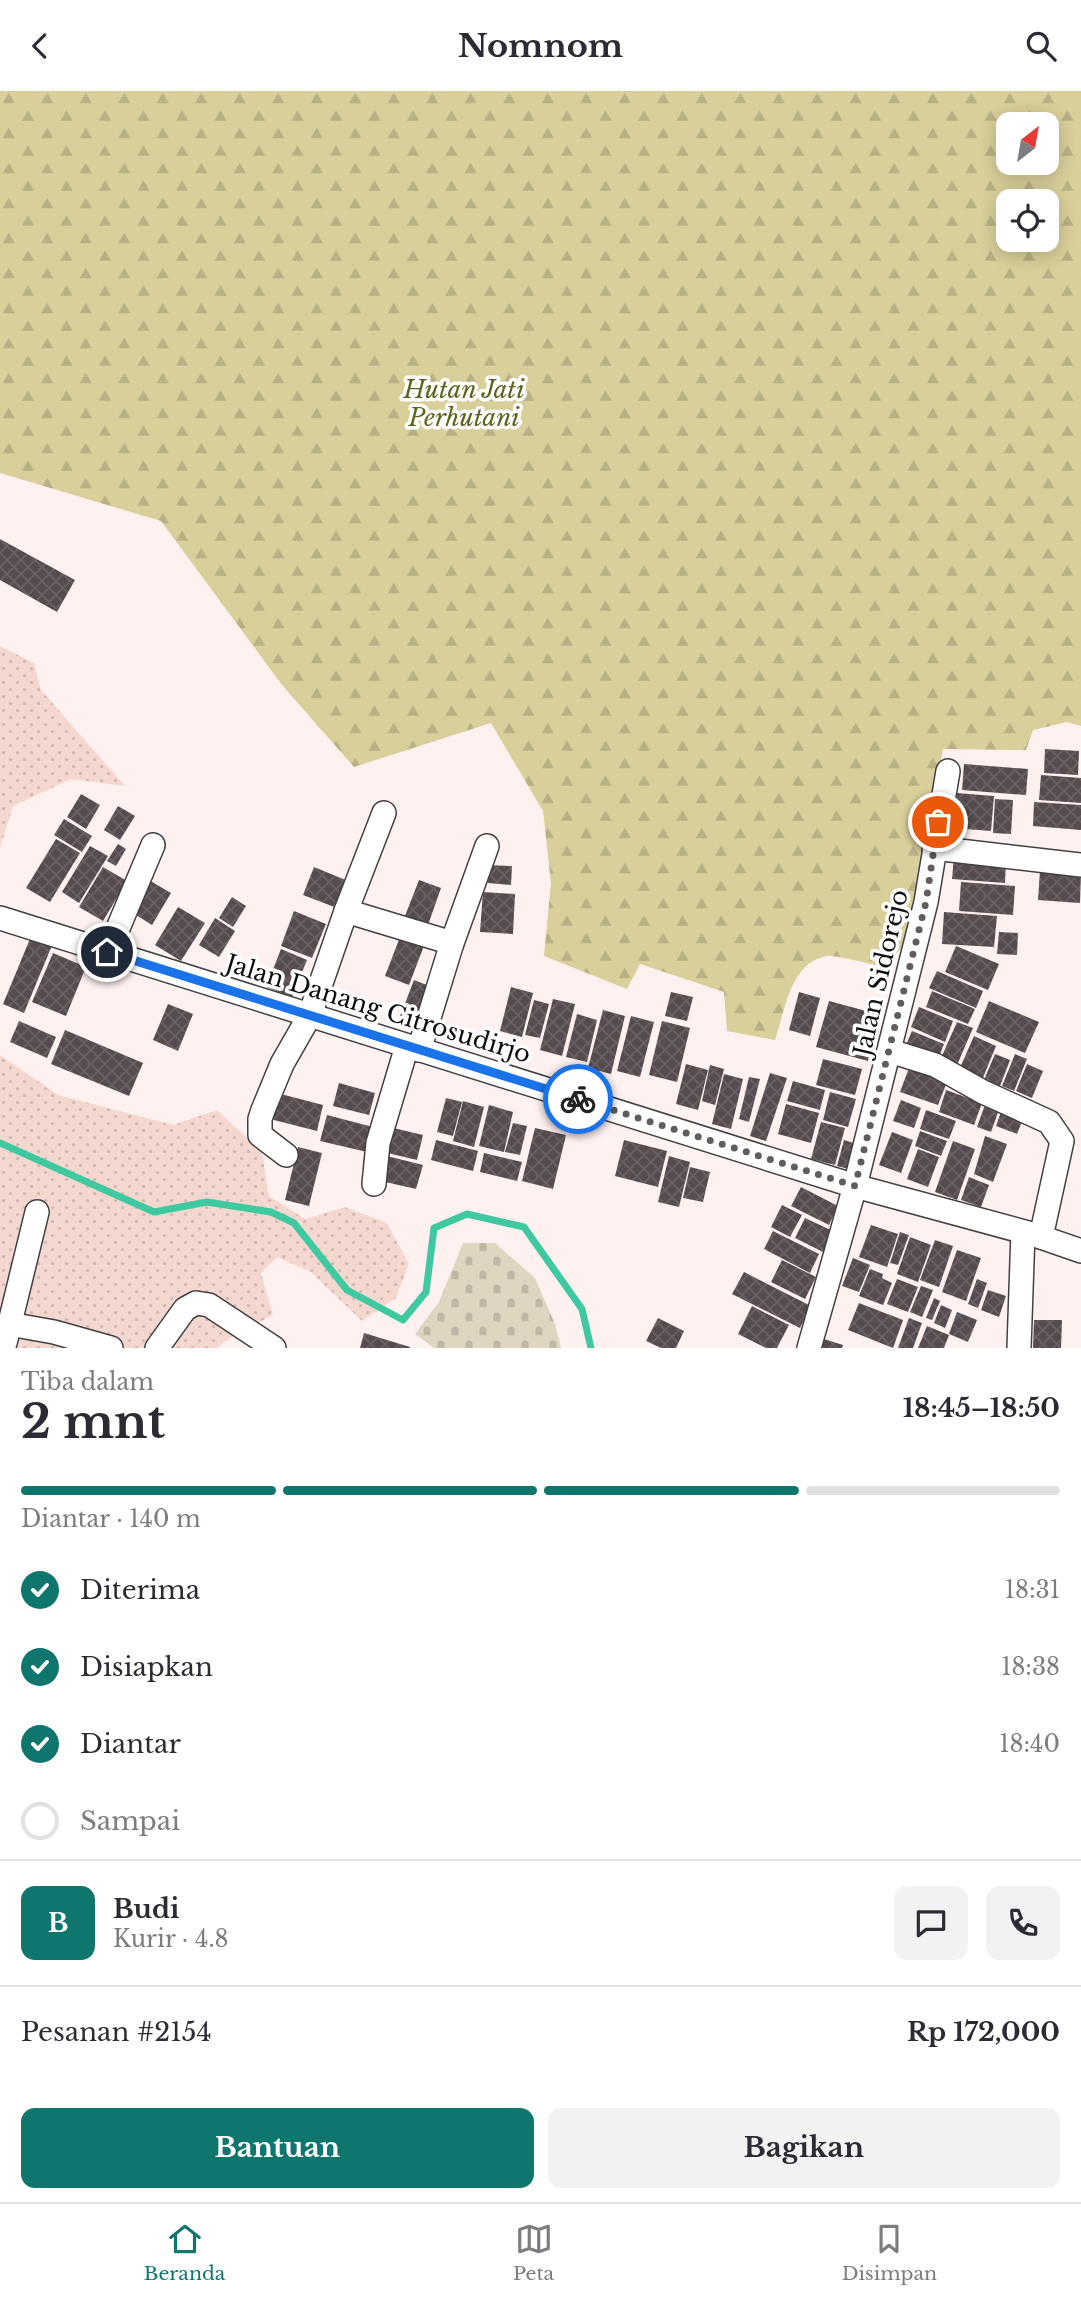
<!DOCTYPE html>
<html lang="id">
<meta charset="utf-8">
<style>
:root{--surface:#fff;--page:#f2f2f3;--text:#2b2b33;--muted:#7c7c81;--line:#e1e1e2;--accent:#0f766e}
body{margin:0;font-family:"Libre Baskerville",serif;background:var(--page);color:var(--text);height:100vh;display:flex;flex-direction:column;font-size:26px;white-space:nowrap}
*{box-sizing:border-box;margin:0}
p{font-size:23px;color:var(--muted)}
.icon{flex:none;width:38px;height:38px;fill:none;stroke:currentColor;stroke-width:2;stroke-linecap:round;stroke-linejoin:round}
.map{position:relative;height:1257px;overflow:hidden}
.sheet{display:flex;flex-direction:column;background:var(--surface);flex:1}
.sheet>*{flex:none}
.needle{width:46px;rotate:31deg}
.buttons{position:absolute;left:996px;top:21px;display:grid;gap:14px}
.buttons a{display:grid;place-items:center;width:63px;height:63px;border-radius:14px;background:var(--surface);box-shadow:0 4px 18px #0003;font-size:35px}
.pin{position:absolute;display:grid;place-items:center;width:60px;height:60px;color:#fff;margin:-30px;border:4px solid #fff;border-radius:50%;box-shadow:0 2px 7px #0007}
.courier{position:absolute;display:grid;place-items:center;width:70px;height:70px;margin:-35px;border:5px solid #1a73e8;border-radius:50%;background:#fff;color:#222;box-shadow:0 2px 9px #0007}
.summary em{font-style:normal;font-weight:700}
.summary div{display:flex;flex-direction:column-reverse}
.summary{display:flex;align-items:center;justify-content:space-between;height:119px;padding:0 21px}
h1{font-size:46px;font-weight:700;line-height:52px}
.bar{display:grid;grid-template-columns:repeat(4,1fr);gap:10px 7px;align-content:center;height:84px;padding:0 21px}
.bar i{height:9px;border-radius:5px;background:var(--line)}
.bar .active{background:var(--accent)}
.bar p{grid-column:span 4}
.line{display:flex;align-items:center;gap:18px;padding:0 21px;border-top:2px solid var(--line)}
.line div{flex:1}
.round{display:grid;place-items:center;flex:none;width:74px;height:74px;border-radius:14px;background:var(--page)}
ol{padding:0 21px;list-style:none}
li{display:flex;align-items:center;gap:21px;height:77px}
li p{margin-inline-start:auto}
li .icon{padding:7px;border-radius:50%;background:var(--accent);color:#fff;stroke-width:4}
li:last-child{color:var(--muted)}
li i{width:38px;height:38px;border:4px solid var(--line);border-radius:50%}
.cta{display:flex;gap:14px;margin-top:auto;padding:14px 21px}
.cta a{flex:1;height:80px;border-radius:14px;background:var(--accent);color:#fff;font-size:28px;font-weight:700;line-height:80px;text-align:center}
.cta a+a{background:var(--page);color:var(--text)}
header{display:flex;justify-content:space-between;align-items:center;height:91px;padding:0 21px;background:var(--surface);font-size:32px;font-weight:700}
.tabs{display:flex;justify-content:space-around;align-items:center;height:98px;border-top:2px solid var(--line);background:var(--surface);font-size:19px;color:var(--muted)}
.tabs a{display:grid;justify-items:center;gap:4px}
.tabs .active{color:var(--accent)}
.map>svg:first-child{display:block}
.farmland{fill:url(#farmland-dots)}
.forest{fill:url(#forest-firs);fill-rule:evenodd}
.cemetery{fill:url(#cemetery-stones)}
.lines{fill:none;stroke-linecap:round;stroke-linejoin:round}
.stream{stroke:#3fc9a0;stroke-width:7}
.building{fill:url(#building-cross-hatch)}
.minor-casing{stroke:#414141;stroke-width:26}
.minor{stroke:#fff;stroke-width:23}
.done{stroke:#625d5d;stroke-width:7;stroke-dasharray:0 12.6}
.route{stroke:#1a73e8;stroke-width:9}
.labels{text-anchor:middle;stroke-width:7;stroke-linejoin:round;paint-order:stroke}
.park-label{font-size:24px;font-style:italic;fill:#5e6420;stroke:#fff}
.street-label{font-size:24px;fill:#0e0e0e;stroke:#fff}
</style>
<header><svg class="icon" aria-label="back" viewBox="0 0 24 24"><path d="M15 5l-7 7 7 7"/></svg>Nomnom<svg class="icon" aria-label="search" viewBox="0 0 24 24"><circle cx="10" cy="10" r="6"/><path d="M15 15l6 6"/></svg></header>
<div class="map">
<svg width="1081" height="1257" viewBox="0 0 1081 1257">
<defs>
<pattern id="farmland-dots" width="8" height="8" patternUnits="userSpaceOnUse" patternTransform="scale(1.75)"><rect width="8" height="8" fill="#f4d8d0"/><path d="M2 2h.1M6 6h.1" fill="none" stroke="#d0b8b1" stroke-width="1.8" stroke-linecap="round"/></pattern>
<pattern id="forest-firs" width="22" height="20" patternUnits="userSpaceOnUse" patternTransform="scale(1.75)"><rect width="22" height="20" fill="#d8cf9a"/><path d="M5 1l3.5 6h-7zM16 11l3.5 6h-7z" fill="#b8b184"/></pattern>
<pattern id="cemetery-stones" width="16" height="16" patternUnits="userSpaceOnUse" patternTransform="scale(1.75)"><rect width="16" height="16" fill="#e0d5c1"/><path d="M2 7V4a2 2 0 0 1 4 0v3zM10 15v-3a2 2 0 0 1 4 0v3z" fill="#bfb6a5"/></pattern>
<pattern id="building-cross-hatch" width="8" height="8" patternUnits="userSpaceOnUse" patternTransform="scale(1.75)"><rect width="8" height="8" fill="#564b4e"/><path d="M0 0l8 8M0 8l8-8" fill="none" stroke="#696163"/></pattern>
</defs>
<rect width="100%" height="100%" fill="#fef1f0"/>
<g class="farmland">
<polygon points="0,555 34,572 41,599 125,695 71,688 13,715 0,757"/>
<polygon points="0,964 58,1004 173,1034 217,1019 262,1061 269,1105 305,1128 345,1116 387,1132 409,1173 396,1207 362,1230 311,1181 277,1166 261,1182 273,1224 225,1250 217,1257 0,1257"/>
</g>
<path class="forest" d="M0,0H1081V635L1067,631L1033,639L1026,659L943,658L907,850L886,876C873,874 838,864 827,865C790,871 785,920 775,949L727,940L724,901L640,873L627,898L544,865L551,792L543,720L491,632L354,676L282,594L161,430L0,382ZM1008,33H1046V72H1008ZM1008,110H1046V149H1008Z"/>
<polygon class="cemetery" points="463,1152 495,1152 535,1187 555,1233 561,1257 434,1257 415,1243 439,1211"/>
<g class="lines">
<polyline class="stream" points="0,1052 154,1121 207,1111 271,1121 294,1132 347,1199 403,1229 426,1201 434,1137 467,1123 524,1136 582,1218 591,1257"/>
</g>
<g class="building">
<polygon points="0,448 75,489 57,521 0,489"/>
<polygon points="1045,658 1079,660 1078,684 1044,682"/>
<polygon points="964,673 1028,678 1026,704 962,699"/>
<polygon points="1041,684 1081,687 1081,712 1039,709"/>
<polygon points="957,702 994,705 991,740 954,737"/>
<polygon points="81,703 100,714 86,738 67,726"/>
<polygon points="995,708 1013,709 1011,743 993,742"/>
<polygon points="1034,711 1081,714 1081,739 1033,735"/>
<polygon points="118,715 135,725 120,749 104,739"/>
<polygon points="64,728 92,745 82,761 54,744"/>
<polygon points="56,748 80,762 50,811 26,797"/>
<polygon points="118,753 126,758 116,775 107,770"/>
<polygon points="90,755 108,765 79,812 62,801"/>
<polygon points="954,766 1006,770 1005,792 952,788"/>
<polygon points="489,774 512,775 511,794 488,792"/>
<polygon points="103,776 127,790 103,830 79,816"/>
<polygon points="314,776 348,790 337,817 303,804"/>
<polygon points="1040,779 1081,782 1080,812 1038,809"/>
<polygon points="147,788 171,802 152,834 128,819"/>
<polygon points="419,789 441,797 428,834 405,825"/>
<polygon points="961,791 1015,795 1013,824 959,820"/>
<polygon points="483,801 515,803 513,843 480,841"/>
<polygon points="232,806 246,815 233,836 219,827"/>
<polygon points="178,816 205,832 181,870 155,854"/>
<polygon points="294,820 326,833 312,867 281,855"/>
<polygon points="944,821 997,825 994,856 942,853"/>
<polygon points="215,827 235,840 219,866 199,854"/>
<polygon points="999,841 1018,842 1017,864 997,863"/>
<polygon points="32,843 53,852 24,922 3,913"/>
<polygon points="400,846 424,855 409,894 385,885"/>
<polygon points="956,855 999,873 988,899 945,881"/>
<polygon points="281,858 307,869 292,906 266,896"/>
<polygon points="53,862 86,876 66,925 32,911"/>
<polygon points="98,864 115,870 110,882 94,876"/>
<polygon points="937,880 983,900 976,917 929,897"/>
<polygon points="414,889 432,896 417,935 399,928"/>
<polygon points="511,896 533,902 522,946 500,940"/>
<polygon points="932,900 975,918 968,933 926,916"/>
<polygon points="671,901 693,906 687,930 665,925"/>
<polygon points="799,901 820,907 810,945 789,939"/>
<polygon points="553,908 575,913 562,965 540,959"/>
<polygon points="534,909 549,913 540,947 525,944"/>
<polygon points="829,910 881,924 868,970 816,956"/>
<polygon points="989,910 1039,931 1025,962 976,941"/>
<polygon points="168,913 193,923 178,960 153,949"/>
<polygon points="919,916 953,930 945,951 911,936"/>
<polygon points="603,919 625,925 611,983 588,977"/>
<polygon points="577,923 597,929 587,971 566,966"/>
<polygon points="631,925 654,931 640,986 617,980"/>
<polygon points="19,930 56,946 47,967 10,951"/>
<polygon points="662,930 690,937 677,991 649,984"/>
<polygon points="957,931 973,937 957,974 941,967"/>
<polygon points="65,939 143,972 129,1005 51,973"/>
<polygon points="912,940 944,953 938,968 906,954"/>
<polygon points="974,945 996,955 982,989 959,979"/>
<polygon points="995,963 1010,969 1000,995 984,989"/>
<polygon points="1015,963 1027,968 1014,1000 1002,995"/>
<polygon points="823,968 862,978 855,1004 816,994"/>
<polygon points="686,973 708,979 698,1019 676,1013"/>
<polygon points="1027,973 1043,980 1032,1007 1016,1000"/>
<polygon points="710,974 724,978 715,1014 702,1010"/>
<polygon points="909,977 947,991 938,1014 900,1001"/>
<polygon points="770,982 787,987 766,1050 750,1045"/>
<polygon points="724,983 743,988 731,1038 712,1033"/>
<polygon points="749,986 760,988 749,1031 739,1028"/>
<polygon points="793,990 825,999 820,1019 787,1010"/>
<polygon points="339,992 375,1002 369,1024 333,1015"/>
<polygon points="946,999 982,1012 974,1034 939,1021"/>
<polygon points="830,1001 856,1008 848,1036 823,1029"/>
<polygon points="277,1002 323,1014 317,1040 270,1028"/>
<polygon points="446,1007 462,1011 453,1045 437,1041"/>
<polygon points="987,1008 1001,1013 991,1041 977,1036"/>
<polygon points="901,1009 921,1017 914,1037 893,1030"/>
<polygon points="463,1010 484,1016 474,1056 453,1050"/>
<polygon points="786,1013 819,1022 811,1052 778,1043"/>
<polygon points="489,1014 513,1021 504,1061 479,1055"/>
<polygon points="1003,1015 1025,1023 1017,1043 996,1035"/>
<polygon points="926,1019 956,1030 949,1048 920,1038"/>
<polygon points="327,1024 373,1036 367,1061 320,1050"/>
<polygon points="821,1031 845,1037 835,1074 811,1068"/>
<polygon points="513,1032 527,1035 520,1064 505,1061"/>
<polygon points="385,1035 423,1044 417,1069 379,1060"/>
<polygon points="535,1037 566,1044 553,1098 522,1090"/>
<polygon points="920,1040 947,1050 941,1065 915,1055"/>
<polygon points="892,1041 913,1049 901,1082 879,1074"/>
<polygon points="985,1045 1007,1053 993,1091 974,1083"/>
<polygon points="436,1049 478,1060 473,1080 431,1069"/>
<polygon points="624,1049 667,1060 658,1096 615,1085"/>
<polygon points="844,1049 863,1055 856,1080 837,1075"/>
<polygon points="953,1050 975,1058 957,1109 935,1101"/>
<polygon points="298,1056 322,1062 309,1115 285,1109"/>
<polygon points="918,1058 939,1066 928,1096 907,1088"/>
<polygon points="484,1062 522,1071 517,1090 480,1081"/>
<polygon points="387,1065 423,1074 416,1098 381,1090"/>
<polygon points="669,1065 690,1071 679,1116 658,1111"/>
<polygon points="690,1076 710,1081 703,1111 683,1107"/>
<polygon points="969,1086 989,1094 981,1116 961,1109"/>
<polygon points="801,1096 838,1115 829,1134 791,1115"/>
<polygon points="782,1114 802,1124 790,1146 771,1136"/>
<polygon points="805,1127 837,1142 827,1163 795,1147"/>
<polygon points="871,1134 898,1143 887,1176 859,1166"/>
<polygon points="773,1140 819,1163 810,1182 764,1158"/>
<polygon points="900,1141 909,1144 898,1174 890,1172"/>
<polygon points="910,1146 931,1154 918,1191 897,1183"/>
<polygon points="935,1149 953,1155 939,1196 920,1189"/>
<polygon points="957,1159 981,1167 966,1210 942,1201"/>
<polygon points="853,1167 870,1174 859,1201 842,1195"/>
<polygon points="782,1169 816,1186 805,1208 771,1191"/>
<polygon points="870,1178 883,1183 882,1187 892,1192 883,1214 859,1205"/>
<polygon points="744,1181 811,1215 800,1237 732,1203"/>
<polygon points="897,1188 918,1196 908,1221 887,1213"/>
<polygon points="977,1188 987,1192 978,1217 968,1213"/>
<polygon points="921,1195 933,1199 922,1226 910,1221"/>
<polygon points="988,1199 1006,1205 999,1226 981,1219"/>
<polygon points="934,1207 940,1210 932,1229 926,1227"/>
<polygon points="859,1212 903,1229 893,1257 848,1239"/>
<polygon points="941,1214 952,1219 945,1237 934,1232"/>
<polygon points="752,1215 789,1234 777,1257 766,1257 738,1243"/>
<polygon points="957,1221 977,1229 968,1251 949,1243"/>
<polygon points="658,1227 684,1240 676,1257 661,1257 646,1250"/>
<polygon points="909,1227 922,1232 913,1257 898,1257"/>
<polygon points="1034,1229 1062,1229 1061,1257 1033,1257"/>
<polygon points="927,1235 949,1244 944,1257 918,1257"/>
<polygon points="364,1242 410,1256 410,1257 360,1257"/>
<polygon points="824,1248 843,1254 842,1257 821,1257"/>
</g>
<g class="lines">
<defs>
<g id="minor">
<polyline points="934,757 1081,774"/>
<polyline points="346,820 452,852"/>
<polyline points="0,827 855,1095 1032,1143 1081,1160"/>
<polyline points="108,861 153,754"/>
<polyline points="419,959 452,852 487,755"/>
<polyline points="890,960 935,974 983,1001 1049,1031 1062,1050 1041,1146"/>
<polyline points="286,1064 260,1044 260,1028 263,1019 282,973 310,924 346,820 384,722"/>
<polyline points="374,1093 378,1052 407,955"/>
<polyline points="9,1233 54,1241 111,1257"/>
<polyline points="0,1257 5,1252 37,1121"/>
<polyline points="157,1257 185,1218 196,1212 209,1214 274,1257"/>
<polyline points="809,1257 855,1095 926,811 948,680"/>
<polyline points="1019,1257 1023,1141"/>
</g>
</defs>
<use href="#minor" class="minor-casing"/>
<use href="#minor" class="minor"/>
</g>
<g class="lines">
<polyline class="done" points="578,1008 855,1095 926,811 938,731"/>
<polyline class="route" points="107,861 578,1008"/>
</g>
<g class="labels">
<g class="park-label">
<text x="464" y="307">Hutan Jati<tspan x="464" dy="28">Perhutani</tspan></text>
</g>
<g class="street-label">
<text transform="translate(881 882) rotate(-77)" y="8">Jalan Sidorejo</text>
<text transform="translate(378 918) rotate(17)" y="8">Jalan Danang Citrosudirjo</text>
</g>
</g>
</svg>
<div class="buttons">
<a><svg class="needle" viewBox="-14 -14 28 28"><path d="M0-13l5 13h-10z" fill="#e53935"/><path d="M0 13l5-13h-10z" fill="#7c7c81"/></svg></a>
<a><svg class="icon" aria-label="locate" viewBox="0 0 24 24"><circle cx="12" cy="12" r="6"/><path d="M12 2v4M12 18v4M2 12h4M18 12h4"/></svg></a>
</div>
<div class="pin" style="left:938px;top:731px;background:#ea580c"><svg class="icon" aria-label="bag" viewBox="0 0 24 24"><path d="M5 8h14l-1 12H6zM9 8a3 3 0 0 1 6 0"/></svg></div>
<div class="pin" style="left:107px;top:861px;background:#1f2937"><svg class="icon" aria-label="home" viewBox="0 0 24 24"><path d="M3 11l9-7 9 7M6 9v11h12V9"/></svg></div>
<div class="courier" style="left:578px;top:1008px"><svg class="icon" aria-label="bike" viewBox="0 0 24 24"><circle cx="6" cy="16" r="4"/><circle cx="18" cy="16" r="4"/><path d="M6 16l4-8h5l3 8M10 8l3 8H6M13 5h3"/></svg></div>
</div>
<section class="sheet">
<div class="summary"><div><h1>2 mnt</h1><p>Tiba dalam</p></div><em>18:45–18:50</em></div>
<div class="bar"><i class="active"></i><i class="active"></i><i class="active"></i><i></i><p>Diantar · 140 m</p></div>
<ol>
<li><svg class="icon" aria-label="check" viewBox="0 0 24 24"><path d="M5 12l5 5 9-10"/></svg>Diterima<p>18:31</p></li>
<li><svg class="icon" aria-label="check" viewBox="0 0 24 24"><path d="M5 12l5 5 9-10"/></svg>Disiapkan<p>18:38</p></li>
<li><svg class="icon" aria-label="check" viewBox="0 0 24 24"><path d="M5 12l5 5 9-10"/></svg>Diantar<p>18:40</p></li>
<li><i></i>Sampai</li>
</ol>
<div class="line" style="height:126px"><b class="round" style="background:var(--accent);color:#fff">B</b><div><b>Budi</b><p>Kurir · 4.8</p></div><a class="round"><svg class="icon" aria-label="chat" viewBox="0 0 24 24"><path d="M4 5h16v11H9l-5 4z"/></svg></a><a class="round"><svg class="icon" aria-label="phone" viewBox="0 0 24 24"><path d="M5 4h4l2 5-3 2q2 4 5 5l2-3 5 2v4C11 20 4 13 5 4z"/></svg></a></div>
<div class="line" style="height:91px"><div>Pesanan #2154</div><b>Rp 172,000</b></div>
<div class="cta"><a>Bantuan</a><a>Bagikan</a></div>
</section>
<nav class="tabs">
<a class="active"><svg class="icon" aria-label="home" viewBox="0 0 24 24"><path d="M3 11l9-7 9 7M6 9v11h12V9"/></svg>Beranda</a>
<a><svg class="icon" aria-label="map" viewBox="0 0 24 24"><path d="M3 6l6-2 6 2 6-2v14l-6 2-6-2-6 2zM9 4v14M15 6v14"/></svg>Peta</a>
<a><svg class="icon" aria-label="saved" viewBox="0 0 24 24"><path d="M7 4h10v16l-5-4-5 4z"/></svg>Disimpan</a>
</nav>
